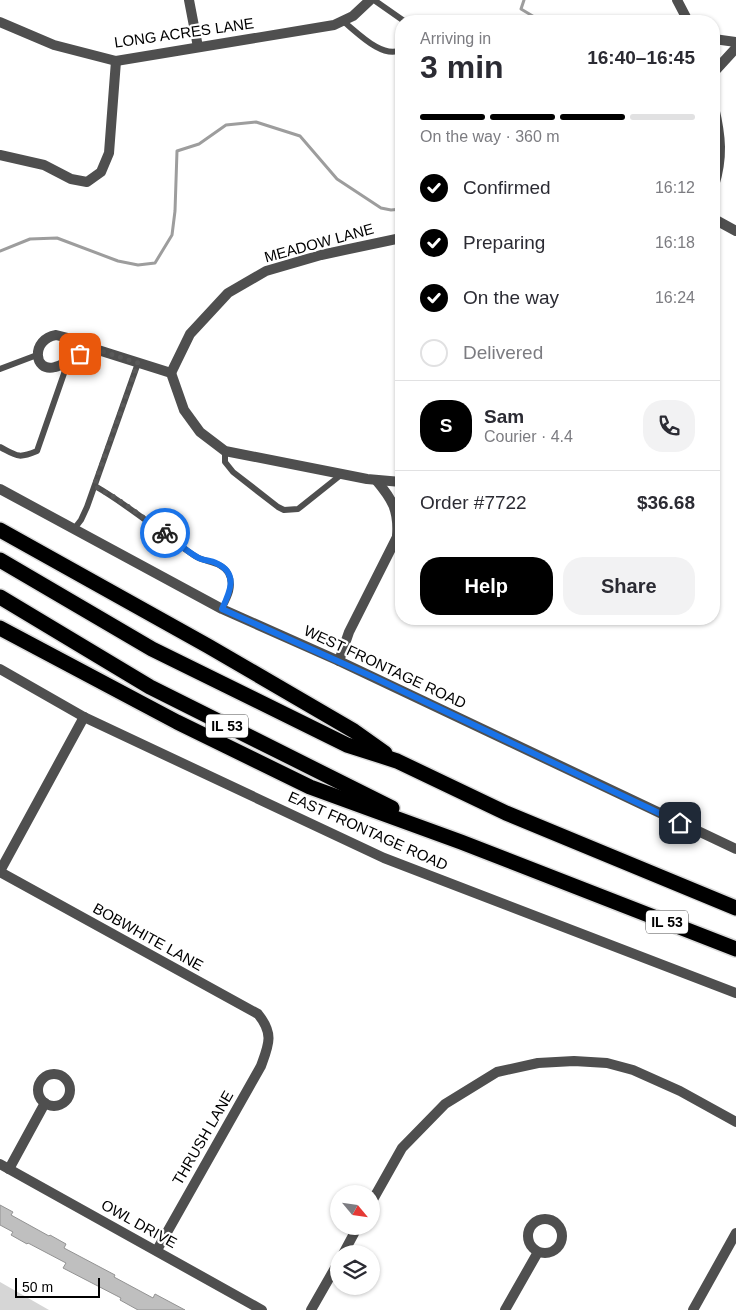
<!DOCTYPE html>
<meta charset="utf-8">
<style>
:root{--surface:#fff;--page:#f2f2f3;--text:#2b2b33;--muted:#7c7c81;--line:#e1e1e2;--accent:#000}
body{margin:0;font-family:Arial,sans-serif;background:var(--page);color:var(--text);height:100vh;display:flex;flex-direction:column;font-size:19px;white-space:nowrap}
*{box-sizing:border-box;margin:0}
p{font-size:16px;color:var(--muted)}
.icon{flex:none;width:28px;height:28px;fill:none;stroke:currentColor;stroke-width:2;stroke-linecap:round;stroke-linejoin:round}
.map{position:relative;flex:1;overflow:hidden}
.sheet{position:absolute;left:395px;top:15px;width:325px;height:610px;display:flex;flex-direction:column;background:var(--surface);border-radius:20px;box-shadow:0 1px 4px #0004}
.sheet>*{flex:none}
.needle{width:32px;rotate:119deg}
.buttons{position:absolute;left:330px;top:1185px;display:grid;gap:10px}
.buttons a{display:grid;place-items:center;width:50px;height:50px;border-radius:50%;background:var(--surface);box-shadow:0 1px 4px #0004;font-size:25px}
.scale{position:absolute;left:15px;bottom:12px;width:85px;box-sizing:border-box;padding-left:5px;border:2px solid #000;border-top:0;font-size:14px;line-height:18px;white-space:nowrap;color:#000;-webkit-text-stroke:4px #fff;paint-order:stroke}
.pin{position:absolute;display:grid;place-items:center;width:42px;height:42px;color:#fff;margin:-21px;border-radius:10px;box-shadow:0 2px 8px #0006}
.courier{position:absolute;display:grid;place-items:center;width:50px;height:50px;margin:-25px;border:4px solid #1a73e8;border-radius:50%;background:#fff;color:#222;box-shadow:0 1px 6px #0007}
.overview em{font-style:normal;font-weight:700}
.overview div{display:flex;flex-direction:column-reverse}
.overview{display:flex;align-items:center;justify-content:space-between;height:85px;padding:0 25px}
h1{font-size:32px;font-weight:700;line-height:38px}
.bar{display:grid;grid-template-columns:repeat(4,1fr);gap:8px 5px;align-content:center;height:60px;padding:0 25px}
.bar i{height:6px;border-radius:4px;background:var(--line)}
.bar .selected{background:var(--accent)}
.bar p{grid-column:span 4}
.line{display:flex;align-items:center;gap:12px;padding:0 25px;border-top:1px solid var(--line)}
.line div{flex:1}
.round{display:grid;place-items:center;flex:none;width:52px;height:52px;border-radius:20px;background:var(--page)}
ol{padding:0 25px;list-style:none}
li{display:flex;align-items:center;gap:15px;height:55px}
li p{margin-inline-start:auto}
li .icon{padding:5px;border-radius:50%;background:var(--accent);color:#fff;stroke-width:4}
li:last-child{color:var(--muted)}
li i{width:28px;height:28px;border:2px solid var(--line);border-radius:50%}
.primary-button{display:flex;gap:10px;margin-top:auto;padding:10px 25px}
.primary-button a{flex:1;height:58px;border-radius:20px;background:var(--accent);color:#fff;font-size:20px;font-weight:700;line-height:58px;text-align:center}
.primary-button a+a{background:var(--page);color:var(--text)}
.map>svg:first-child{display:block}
.green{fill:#d6d6d6}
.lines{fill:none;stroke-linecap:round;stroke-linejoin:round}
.stream{stroke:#9d9d9d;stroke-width:3}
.building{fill:#bfbfbf;stroke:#939393}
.motorway-casing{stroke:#dbdbdb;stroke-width:18}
.service{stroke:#4f4f4f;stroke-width:6}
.minor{stroke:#4f4f4f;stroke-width:10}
.tertiary{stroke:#4f4f4f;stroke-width:10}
.motorway{stroke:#000;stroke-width:15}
.done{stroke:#595959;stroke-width:5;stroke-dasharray:0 9}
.route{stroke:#1a73e8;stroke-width:6}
.labels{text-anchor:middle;stroke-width:4.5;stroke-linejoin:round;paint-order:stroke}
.shield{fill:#fff;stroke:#4c4c4c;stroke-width:1}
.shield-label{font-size:14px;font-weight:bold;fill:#000}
.street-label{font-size:15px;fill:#000;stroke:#fff}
</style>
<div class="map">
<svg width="736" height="1310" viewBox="0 0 736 1310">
<rect width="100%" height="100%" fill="#fff"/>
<polygon class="green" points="0,1282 49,1310 0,1310"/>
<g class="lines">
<g class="stream">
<polyline points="524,0 521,9 541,21"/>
<polyline points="544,21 597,18 603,21"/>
<polyline points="0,251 30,239 57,238 118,261 138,265 155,263 172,235 175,211 177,151 199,144 226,125 256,122 300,136 337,179 381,208 391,210 401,209"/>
</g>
</g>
<polygon class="building" points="0,1205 13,1212 11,1215 49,1236 50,1235 66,1244 64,1248 115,1275 114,1277 153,1298 155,1294 185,1310 138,1310 120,1300 121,1298 63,1268 66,1263 28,1243 27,1244 11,1235 13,1232 0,1225"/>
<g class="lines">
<defs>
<g id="motorway">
<polyline points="0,530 208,646 354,731 385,753"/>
<polyline points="0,560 152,649 347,745 397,761 506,813 736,908"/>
<polyline points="0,597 150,687 392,808"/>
<polyline points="0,628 177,722 310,787 461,842 736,949"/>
</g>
</defs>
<use href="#motorway" class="motorway-casing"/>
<g class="service">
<polyline points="374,0 404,21"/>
<path d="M344,22C358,33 382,59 401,50"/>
<polyline points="0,369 37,355"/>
<path d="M0,447C17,456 18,459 37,451L68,362"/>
<polyline points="225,451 225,462 233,472 278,507 284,510 298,509 342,474"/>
<path d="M95,486C130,506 161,533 195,556C206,563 221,561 228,573C235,586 228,598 222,609"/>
<polyline points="74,529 81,520 87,507 138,363"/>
</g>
<g class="minor">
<polyline points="189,0 198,47"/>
<polyline points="677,0 688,21"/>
<polyline points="0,22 54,45 116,61 334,25 353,16 370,0"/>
<polyline points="714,39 736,42"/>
<polyline points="714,72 736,48"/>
<path d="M714,107C721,137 723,157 714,186"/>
<polyline points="0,155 44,165 71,179 87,182 101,172 109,153 116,61"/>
<polyline points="714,219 736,231"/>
<path d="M56,335L76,340L84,348C80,355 75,357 69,360C64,363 60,366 55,367C33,373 31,339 56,335Z"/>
<polyline points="84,348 95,349 171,373 184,410 200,432 225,451 367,479 401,482"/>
<polyline points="171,373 190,334 228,293 266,271 321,255 401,238"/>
<path d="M376,480C392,499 399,510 397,536"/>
<polyline points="570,619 577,619"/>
<polyline points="339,661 349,632 401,529"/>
<polyline points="0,871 84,717"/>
<path d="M0,872L258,1014C274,1034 269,1044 261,1066L157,1250"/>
<circle cx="54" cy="1090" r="16"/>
<polyline points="0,1164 262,1310"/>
<polyline points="9,1169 45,1103"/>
<polyline points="371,1203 402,1148 445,1104 497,1072 538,1063 574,1061 607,1063 633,1070 680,1091 736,1122"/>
<circle cx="545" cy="1236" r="17"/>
<polyline points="343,1254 358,1226"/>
<polyline points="311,1310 339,1261"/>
<polyline points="505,1310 538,1252"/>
<polyline points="693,1310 736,1233"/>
</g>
<g class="tertiary">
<polyline points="0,489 222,609 339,661 736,849"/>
<polyline points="0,669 84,717 384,858 736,993"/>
</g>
<use href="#motorway" class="motorway"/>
</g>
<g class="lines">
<polyline class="done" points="80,354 84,348 95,349 138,363 94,486 116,498 165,533"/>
<path class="route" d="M165,533C176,541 186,551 197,557C203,561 210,560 216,563C239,573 230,592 222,609L373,677L680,823"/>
</g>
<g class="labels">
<g class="shield">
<rect x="206" y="714.5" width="42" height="23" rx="4"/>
<rect x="646" y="910.5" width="42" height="23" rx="4"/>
</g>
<g class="shield-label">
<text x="227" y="731">IL 53</text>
<text x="667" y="927">IL 53</text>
</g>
<g class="street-label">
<text transform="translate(184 33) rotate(-8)" y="5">LONG ACRES LANE</text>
<text transform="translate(319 243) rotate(-15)" y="5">MEADOW LANE</text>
<text transform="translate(385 667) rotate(25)" y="5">WEST FRONTAGE ROAD</text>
<text transform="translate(368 831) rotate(24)" y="5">EAST FRONTAGE ROAD</text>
<text transform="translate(148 937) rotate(29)" y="5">BOBWHITE LANE</text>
<text transform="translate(203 1138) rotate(-60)" y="5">THRUSH LANE</text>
<text transform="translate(139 1224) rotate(29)" y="5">OWL DRIVE</text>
</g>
</g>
</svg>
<div class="buttons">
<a><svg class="needle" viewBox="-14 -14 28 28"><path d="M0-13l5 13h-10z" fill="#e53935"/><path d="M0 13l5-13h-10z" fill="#7c7c81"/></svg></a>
<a><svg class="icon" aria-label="layers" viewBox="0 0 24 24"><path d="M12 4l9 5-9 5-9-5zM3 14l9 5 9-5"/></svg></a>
</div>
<div class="scale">50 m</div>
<div class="pin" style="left:80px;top:354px;background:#ea580c"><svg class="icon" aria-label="bag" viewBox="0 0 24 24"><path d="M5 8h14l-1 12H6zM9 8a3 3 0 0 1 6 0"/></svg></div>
<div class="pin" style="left:680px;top:823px;background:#1f2937"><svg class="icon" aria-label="home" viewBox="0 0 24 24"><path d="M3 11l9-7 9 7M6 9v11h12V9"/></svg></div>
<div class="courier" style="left:165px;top:533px"><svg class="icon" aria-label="bike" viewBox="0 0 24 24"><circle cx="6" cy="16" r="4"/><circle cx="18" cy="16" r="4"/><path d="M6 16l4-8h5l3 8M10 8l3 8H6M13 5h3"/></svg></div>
<section class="sheet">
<div class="overview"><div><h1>3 min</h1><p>Arriving in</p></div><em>16:40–16:45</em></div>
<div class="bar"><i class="selected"></i><i class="selected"></i><i class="selected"></i><i></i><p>On the way · 360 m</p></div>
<ol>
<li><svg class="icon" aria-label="check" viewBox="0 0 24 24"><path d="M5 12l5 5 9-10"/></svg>Confirmed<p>16:12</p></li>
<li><svg class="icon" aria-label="check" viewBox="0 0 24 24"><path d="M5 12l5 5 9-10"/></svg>Preparing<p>16:18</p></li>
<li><svg class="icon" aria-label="check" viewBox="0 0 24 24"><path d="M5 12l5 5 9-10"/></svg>On the way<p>16:24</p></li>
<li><i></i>Delivered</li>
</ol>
<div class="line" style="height:90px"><b class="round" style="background:var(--accent);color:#fff">S</b><div><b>Sam</b><p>Courier · 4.4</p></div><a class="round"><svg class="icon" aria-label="phone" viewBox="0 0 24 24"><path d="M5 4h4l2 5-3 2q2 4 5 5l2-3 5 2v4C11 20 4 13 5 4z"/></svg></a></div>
<div class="line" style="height:65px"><div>Order #7722</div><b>$36.68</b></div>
<div class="primary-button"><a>Help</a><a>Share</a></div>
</section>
</div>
